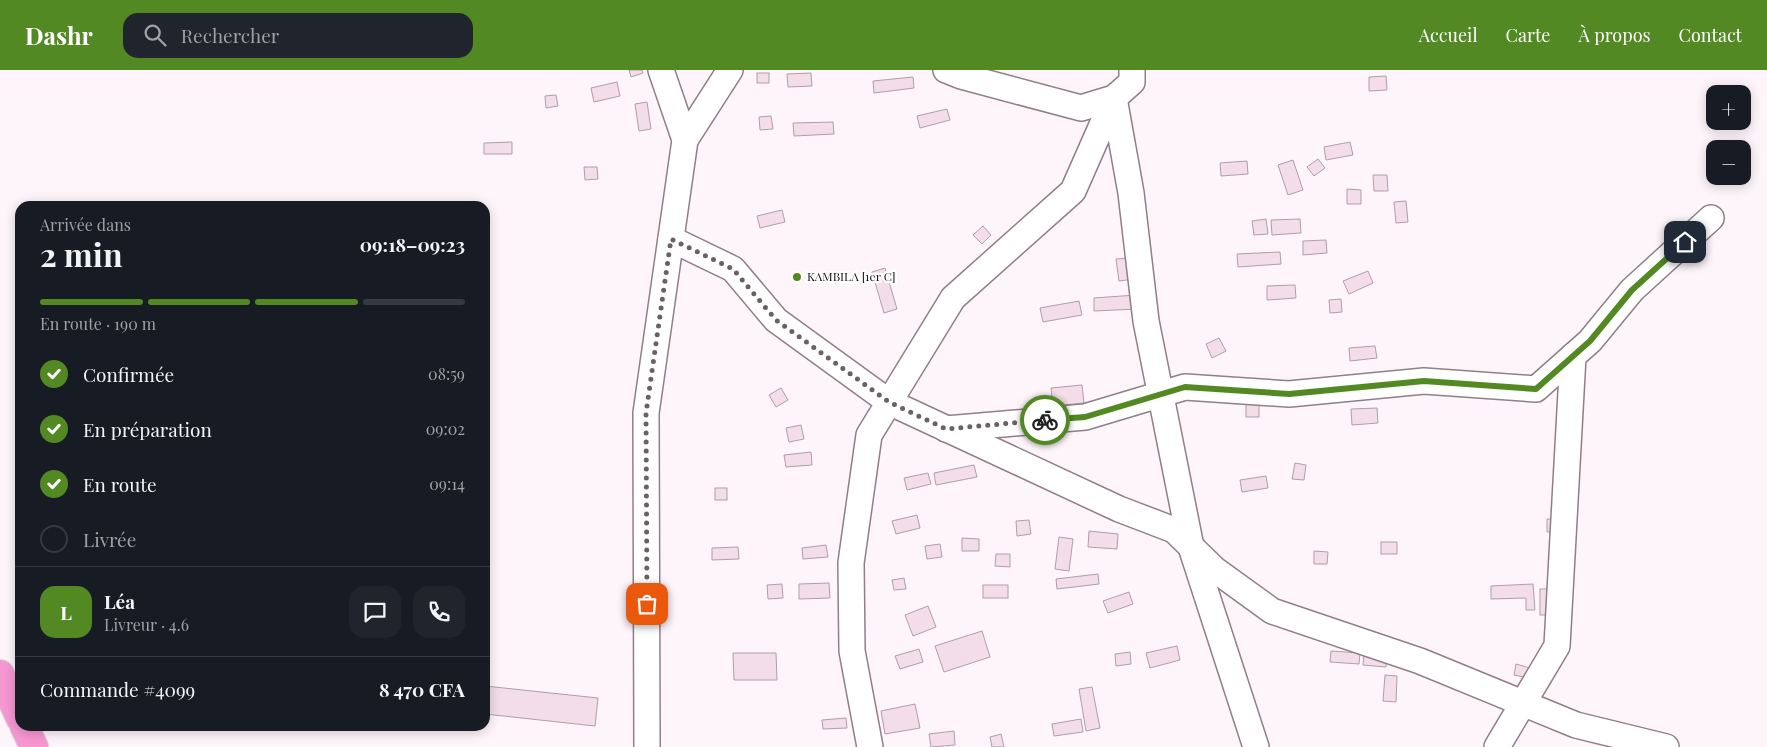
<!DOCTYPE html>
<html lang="fr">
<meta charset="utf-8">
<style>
:root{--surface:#171b24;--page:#20242c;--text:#f1f3f6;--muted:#9ea1a6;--line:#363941;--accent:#528923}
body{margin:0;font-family:"Playfair Display",serif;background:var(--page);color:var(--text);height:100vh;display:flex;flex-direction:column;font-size:19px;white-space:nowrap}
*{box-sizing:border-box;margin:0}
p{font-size:16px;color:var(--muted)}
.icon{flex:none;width:28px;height:28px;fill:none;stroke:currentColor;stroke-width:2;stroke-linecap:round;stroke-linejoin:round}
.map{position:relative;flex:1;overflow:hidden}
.side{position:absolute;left:15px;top:131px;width:475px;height:530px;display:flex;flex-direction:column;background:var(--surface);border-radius:15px;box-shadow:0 2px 12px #0003}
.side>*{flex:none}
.controls{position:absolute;left:1706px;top:15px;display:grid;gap:10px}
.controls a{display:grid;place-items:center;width:45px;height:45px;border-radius:10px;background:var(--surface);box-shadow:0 2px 12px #0003;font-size:25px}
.pin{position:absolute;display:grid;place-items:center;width:42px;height:42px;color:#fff;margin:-21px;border-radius:10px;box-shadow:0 2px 8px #0006}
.courier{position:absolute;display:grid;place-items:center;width:50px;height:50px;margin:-25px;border:4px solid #528923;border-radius:50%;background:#fff;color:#222;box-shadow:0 1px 6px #0007}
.head em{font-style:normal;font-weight:700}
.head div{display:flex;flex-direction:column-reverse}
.head{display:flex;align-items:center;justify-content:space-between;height:85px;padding:0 25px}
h1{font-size:32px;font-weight:700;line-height:38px}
.bar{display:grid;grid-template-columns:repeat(4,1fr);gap:8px 5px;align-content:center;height:60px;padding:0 25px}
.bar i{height:6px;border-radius:4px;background:var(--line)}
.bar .on{background:var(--accent)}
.bar p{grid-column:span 4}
.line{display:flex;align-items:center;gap:12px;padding:0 25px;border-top:1px solid var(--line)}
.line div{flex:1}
.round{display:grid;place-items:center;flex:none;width:52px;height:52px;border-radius:15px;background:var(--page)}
ol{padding:0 25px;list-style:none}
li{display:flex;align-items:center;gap:15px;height:55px}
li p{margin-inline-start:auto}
li .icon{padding:5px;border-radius:50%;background:var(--accent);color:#fff;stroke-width:4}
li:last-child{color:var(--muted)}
li i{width:28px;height:28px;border:2px solid var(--line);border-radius:50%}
header{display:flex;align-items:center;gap:30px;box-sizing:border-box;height:70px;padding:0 25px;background:var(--accent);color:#fff}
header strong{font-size:24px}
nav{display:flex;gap:28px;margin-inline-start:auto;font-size:18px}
.search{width:350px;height:45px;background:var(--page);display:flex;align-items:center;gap:12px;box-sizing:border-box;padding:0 18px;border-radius:15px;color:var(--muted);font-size:19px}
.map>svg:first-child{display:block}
.building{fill:#f2dde9;stroke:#b19da8}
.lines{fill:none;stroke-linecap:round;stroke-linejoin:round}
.minor-casing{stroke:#917e88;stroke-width:28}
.trunk-casing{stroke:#d6d4d5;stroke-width:30}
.minor{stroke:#fff;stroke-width:25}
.trunk{stroke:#f697d2;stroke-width:28}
.done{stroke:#696166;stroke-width:5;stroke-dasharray:0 9}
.route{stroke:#528923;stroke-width:6}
.poi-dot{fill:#528923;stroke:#fff;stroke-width:2}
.labels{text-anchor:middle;stroke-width:4.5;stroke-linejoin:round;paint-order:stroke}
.poi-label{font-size:12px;fill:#191216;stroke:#fff;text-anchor:start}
</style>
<header>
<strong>Dashr</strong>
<div class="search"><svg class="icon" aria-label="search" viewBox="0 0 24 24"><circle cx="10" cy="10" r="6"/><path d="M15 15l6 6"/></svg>Rechercher</div>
<nav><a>Accueil</a><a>Carte</a><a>À propos</a><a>Contact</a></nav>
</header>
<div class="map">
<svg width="1767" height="677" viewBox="0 0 1767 677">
<rect width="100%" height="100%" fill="#fef5fa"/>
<g class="building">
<polygon points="629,0 642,0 643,3 631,7"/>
<rect x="757" y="3" width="12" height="10"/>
<polygon points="811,3 812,16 788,17 787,4"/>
<polygon points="1386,6 1387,20 1369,21 1369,7"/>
<polygon points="913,7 914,18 874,23 873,11"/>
<polygon points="617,12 620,26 594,32 591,18"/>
<polygon points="556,25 558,36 546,38 545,26"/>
<polygon points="647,32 651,59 639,61 635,34"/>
<polygon points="947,39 950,50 920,58 917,46"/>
<polygon points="771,46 773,59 760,60 759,47"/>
<polygon points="833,52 834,64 794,66 793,53"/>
<polygon points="512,72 512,84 484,84 484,73"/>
<polygon points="1350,72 1353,85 1326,90 1324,77"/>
<polygon points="1318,89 1325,98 1314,106 1307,97"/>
<polygon points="1293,90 1303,120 1288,125 1278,95"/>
<polygon points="1247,91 1248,104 1221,106 1220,93"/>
<polygon points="584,97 597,97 598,109 585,110"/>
<polygon points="1373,105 1387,105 1388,121 1374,121"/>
<polygon points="1347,119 1361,120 1361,134 1347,134"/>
<polygon points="1406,131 1408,152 1396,153 1394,132"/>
<polygon points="782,140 785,152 760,158 757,146"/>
<polygon points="1266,149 1268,164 1254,165 1252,151"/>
<polygon points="1300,149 1301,163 1272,165 1271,150"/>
<polygon points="983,156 991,165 982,174 973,165"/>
<polygon points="1326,170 1327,183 1303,185 1303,171"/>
<polygon points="1280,182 1281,194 1238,197 1237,184"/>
<polygon points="1131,188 1134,209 1119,211 1116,189"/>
<polygon points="885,198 897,239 884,243 872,202"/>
<polygon points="1368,201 1373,213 1349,224 1343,211"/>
<polygon points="1295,215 1296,228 1267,230 1267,216"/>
<polygon points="1136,225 1137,239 1094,241 1094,228"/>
<polygon points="1341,229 1342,242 1330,243 1329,230"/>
<polygon points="1079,231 1082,245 1043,252 1040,238"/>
<polygon points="1219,268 1226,281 1212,288 1206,274"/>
<polygon points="1375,276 1377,288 1350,291 1349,278"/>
<polygon points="1082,315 1084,333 1053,336 1051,318"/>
<polygon points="781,318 788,330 776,337 769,325"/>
<rect x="1246" y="334" width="13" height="13"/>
<polygon points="1377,338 1378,353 1352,355 1351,339"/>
<polygon points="801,355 804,369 789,372 786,358"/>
<polygon points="811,382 812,395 786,397 784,385"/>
<polygon points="1295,393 1306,395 1304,410 1292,409"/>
<polygon points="974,395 977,407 936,415 934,403"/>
<polygon points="928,403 931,414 907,420 904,408"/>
<polygon points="1266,406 1268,418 1242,422 1240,410"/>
<rect x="715" y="418" width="12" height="12"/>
<polygon points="917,445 920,458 896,464 892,451"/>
<polygon points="1547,449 1559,449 1560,462 1547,462"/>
<polygon points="1029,450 1031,464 1017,466 1016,451"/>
<polygon points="1089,461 1118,464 1117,479 1088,477"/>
<polygon points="1059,467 1073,469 1069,501 1055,499"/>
<polygon points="962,468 979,469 979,481 962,481"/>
<rect x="1381" y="472" width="16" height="12"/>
<polygon points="940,474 942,487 927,489 925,476"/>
<polygon points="826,475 828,487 803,489 802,478"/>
<polygon points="738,477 739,489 712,490 712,478"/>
<polygon points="1314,481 1328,482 1327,494 1314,494"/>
<polygon points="996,484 1010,484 1010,497 995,496"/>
<polygon points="1098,504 1099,514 1057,519 1056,509"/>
<polygon points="904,508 906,519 894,520 892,510"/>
<polygon points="829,513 830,528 799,529 799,514"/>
<polygon points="782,514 783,528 768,529 767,515"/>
<polygon points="1533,514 1535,540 1526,540 1526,528 1491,529 1491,516"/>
<rect x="983" y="515" width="25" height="13"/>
<rect x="1540" y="519" width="13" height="26"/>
<polygon points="1129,522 1133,534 1108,543 1103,531"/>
<polygon points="928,536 936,557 913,566 905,545"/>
<polygon points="982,561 990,587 944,602 935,576"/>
<polygon points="1177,576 1180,590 1150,598 1146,583"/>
<polygon points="919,579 923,592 900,599 895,586"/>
<polygon points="1331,581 1360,583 1359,594 1330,592"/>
<polygon points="1130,582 1131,594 1116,596 1115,584"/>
<polygon points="733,583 776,583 777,610 734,610"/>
<polygon points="1364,583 1387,585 1386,597 1363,595"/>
<polygon points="1516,594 1530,598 1528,608 1514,605"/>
<polygon points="1385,605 1397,606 1396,632 1383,631"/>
<polygon points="485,616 598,628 595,656 485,644"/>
<polygon points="1092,617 1100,658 1086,661 1079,619"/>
<polygon points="915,634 920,658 885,664 881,641"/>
<polygon points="846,648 847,658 823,659 822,650"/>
<polygon points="1081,649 1083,662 1054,666 1052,654"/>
<polygon points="954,661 955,675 931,677 929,664"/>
<polygon points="1001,664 1004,677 992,677 990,667"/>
</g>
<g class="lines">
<defs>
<g id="minor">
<polyline points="946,0 961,6 1081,38 1114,28 1132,12 1132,0"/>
<polyline points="685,70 730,0"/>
<polyline points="671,169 733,199 776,250 889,332 1119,439 1174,460 1214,499 1272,541 1420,591 1576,655 1666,677"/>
<polyline points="946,359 1085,347 1185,317 1289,324 1424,311 1536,319 1590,271 1632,220 1711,148"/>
<polyline points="647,677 646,343 685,70 661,0"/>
<polyline points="870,677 852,581 851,493 869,365 953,228 1073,121 1114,28 1131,123 1146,251 1191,477 1256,677"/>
<polyline points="1497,677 1557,576 1573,286"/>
</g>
<g id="trunk">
<polyline points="0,604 20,648"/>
<polyline points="24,656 34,677"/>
</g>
</defs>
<use href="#minor" class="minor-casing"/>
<use href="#trunk" class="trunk-casing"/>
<use href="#minor" class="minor"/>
<use href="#trunk" class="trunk"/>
</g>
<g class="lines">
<polyline class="done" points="647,534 646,343 671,169 733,199 776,250 889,332 946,359 1045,350"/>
<polyline class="route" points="1045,350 1085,347 1185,317 1289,324 1424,311 1536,319 1590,271 1632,220 1685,172"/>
</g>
<circle class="poi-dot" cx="797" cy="207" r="5"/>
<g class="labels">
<g class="poi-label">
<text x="807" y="211">KAMBILA [1er C]</text>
</g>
</g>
</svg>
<div class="controls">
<a>+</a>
<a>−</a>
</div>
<div class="pin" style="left:647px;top:534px;background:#ea580c"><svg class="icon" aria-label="bag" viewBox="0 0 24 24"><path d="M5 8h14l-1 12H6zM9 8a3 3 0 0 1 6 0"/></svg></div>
<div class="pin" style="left:1685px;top:172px;background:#1f2937"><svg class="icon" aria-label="home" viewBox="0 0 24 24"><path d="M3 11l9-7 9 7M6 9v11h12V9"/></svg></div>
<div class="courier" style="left:1045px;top:350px"><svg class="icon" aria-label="bike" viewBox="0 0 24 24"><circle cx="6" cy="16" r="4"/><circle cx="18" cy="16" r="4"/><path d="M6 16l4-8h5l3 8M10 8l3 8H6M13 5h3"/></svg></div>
<section class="side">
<div class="head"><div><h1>2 min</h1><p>Arrivée dans</p></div><em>09:18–09:23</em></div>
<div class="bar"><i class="on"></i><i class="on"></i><i class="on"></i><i></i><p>En route · 190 m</p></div>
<ol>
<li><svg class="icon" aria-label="check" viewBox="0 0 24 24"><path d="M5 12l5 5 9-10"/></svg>Confirmée<p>08:59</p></li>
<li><svg class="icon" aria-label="check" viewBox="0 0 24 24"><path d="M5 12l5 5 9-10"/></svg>En préparation<p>09:02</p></li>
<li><svg class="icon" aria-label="check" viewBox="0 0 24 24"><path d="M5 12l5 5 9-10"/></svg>En route<p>09:14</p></li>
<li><i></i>Livrée</li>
</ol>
<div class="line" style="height:90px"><b class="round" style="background:var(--accent);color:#fff">L</b><div><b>Léa</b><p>Livreur · 4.6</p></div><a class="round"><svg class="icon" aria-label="chat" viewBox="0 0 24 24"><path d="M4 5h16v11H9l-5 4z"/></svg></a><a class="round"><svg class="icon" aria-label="phone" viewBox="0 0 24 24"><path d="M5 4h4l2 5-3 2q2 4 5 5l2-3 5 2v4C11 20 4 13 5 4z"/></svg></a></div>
<div class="line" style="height:65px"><div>Commande #4099</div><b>8 470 CFA</b></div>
</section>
</div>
